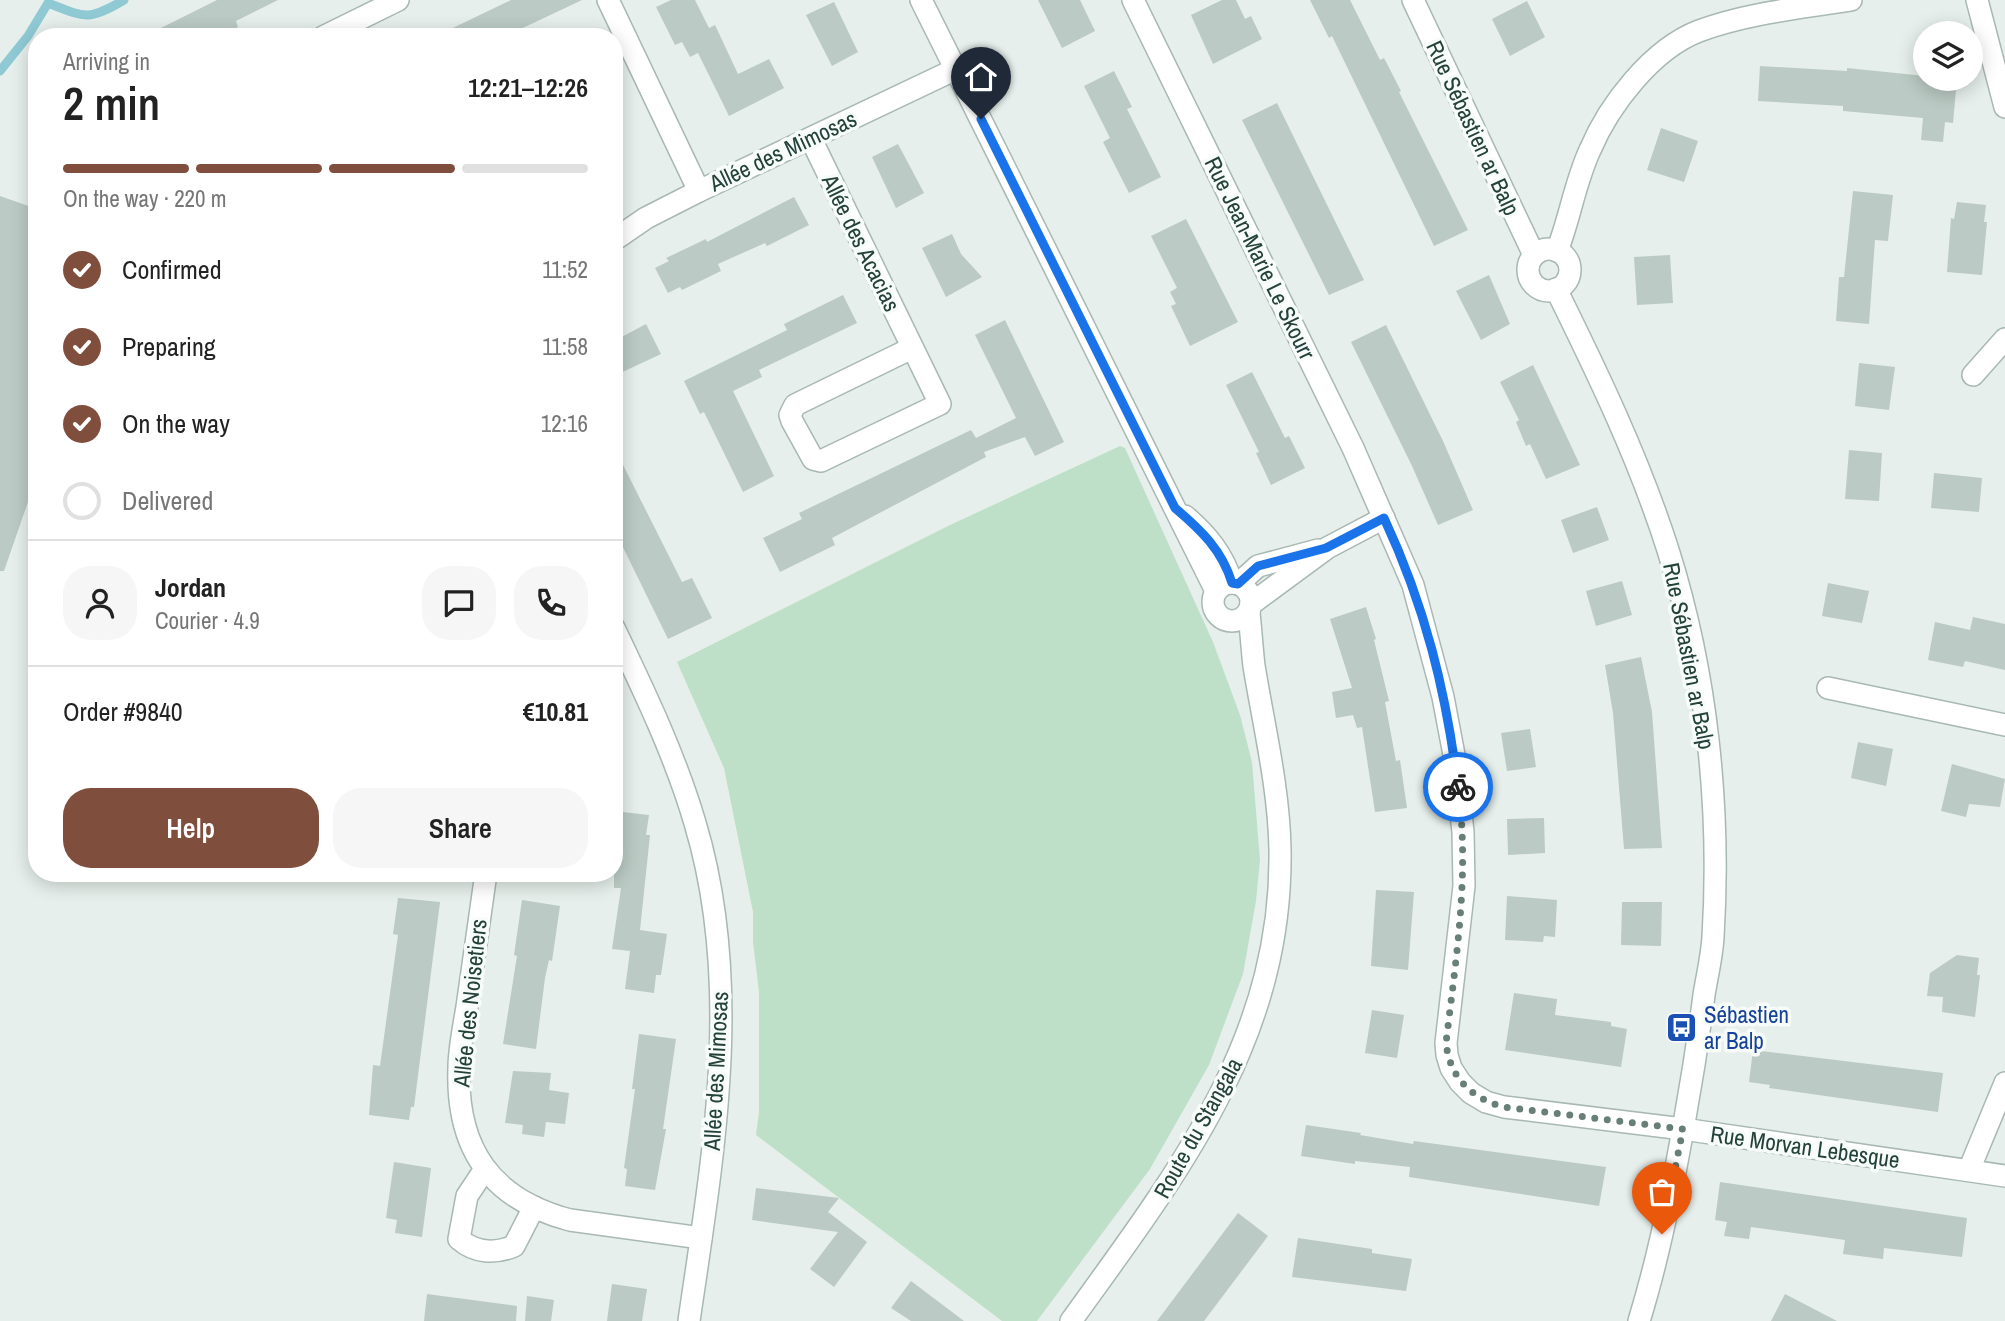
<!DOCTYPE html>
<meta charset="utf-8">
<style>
:root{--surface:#fff;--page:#f6f6f6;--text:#222;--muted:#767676;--line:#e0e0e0;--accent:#804e3d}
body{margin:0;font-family:"Archivo Narrow",sans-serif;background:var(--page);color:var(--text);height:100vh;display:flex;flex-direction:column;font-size:26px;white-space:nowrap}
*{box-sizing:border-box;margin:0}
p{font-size:23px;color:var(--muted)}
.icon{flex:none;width:38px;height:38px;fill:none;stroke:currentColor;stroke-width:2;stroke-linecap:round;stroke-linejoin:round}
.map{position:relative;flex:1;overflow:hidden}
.panel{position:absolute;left:28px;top:28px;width:595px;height:854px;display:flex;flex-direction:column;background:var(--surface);border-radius:28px;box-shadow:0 4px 18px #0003}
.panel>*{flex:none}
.buttons{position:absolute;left:1913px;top:21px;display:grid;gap:14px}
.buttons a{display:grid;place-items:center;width:70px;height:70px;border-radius:50%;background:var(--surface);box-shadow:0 4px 18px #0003;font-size:35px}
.pin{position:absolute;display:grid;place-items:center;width:60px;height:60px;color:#fff;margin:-72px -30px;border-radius:50% 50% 50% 0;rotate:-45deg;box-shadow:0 0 7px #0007}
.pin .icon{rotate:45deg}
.courier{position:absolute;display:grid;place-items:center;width:70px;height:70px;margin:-35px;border:5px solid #1a73e8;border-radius:50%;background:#fff;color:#222;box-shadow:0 2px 9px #0007}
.summary em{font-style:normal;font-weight:600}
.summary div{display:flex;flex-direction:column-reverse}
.summary{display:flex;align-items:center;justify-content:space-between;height:119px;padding:0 35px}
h1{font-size:46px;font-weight:600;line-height:52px}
.bar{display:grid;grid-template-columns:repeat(4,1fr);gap:10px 7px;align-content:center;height:84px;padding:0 35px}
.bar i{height:9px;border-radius:5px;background:var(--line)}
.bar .on{background:var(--accent)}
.bar p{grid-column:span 4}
.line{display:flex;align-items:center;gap:18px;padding:0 35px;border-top:2px solid var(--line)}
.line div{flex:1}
.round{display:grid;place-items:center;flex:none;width:74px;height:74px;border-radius:28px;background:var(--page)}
ol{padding:0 35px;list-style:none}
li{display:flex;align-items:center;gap:21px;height:77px}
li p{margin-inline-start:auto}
li .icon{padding:7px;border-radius:50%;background:var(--accent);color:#fff;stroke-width:4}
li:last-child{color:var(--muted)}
li i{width:38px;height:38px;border:4px solid var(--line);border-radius:50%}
.button{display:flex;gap:14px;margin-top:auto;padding:14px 35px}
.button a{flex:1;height:80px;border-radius:28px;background:var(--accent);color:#fff;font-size:28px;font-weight:600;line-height:80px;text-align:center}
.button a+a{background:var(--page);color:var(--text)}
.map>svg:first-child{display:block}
.green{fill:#bfe0c8}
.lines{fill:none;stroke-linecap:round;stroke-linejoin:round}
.stream{stroke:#8ec9d4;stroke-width:9}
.building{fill:#bbcac4}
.minor-casing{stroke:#a8b8b2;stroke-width:24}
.minor{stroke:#fff;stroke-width:21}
.done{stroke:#687f78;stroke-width:7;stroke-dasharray:0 12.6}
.route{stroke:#1a73e8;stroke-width:9}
.labels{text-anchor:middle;stroke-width:7;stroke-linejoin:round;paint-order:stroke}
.street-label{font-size:23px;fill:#24423a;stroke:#f7fbf9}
.transit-label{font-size:23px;fill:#164399;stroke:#f7fbf9;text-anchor:start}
</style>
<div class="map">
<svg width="2005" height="1321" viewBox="0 0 2005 1321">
<rect width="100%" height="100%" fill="#e6efeb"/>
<polygon class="green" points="1120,446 1125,448 1213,642 1240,715 1252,762 1260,860 1256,901 1243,974 1209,1065 1150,1169 1037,1321 1002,1321 756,1135 759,1112 759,992 753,942 753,912 724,768 677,662 948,526"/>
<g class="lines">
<path class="stream" d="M0,71L28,36L48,3C86,18 88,21 124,0"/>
</g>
<g class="building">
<polygon points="217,0 278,0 236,21 238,27 218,37 143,37"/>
<polygon points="511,0 582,0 504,37 434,37"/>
<polygon points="671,0 695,0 709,28 715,25 738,74 769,59 784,88 729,116 698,53 690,57 682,42 675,45 656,7"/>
<polygon points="1038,0 1080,0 1095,31 1062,48"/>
<polygon points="1222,0 1236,0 1245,19 1251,16 1262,39 1213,64 1191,15"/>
<polygon points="1310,0 1350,0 1380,60 1384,58 1401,91 1399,92 1468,230 1434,246 1332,36 1329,38"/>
<polygon points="1527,1 1545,37 1510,56 1492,19"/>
<polygon points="834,2 858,52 832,66 806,15"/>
<polygon points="1760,66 1847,71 1847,68 1925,76 1925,79 1957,79 1953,123 1945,122 1943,142 1921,140 1923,118 1843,111 1843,106 1758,101"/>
<polygon points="1114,71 1132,107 1127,109 1161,177 1129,193 1103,142 1110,138 1084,86"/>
<polygon points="1277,103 1364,280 1329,295 1242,120"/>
<polygon points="1661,128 1698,141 1684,182 1647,170"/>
<polygon points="898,144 924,193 896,208 872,157"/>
<polygon points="1853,191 1893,195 1888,241 1875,240 1869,324 1836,321 1839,277 1844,277"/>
<polygon points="0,196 37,209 37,476 4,571 0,571"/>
<polygon points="794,197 809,225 767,246 765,243 718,264 721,271 682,290 680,287 668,293 655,268 669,261 666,258 706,239 707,242"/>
<polygon points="1957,202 1986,205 1984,222 1987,222 1982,275 1947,272 1951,218 1954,219"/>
<polygon points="1186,219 1238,322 1190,346 1171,306 1176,304 1170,292 1177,288 1151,236"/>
<polygon points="952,234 961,254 982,277 946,297 922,248"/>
<polygon points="1670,255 1673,303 1637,305 1634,257"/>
<polygon points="1489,275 1510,324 1481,340 1456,291"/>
<polygon points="843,295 857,323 759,370 762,377 733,391 774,476 743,492 704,412 700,414 684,381 787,330 784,324"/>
<polygon points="1005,320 1064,442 1035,456 1025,437 984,452 986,457 832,538 835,545 780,572 763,538 802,519 799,513 971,430 976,438 1016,418 975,335"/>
<polygon points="646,324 661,354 614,376 614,341"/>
<polygon points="1386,325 1443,441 1473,510 1438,525 1412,466 1351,342"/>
<polygon points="1859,363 1895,367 1889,410 1855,406"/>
<polygon points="1533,365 1580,465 1546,479 1530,444 1526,446 1516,422 1519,420 1500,382"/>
<polygon points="1252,372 1285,438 1289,436 1305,468 1271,485 1256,453 1259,452 1226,385"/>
<polygon points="614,447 682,582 692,578 712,618 668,639 614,529"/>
<polygon points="1849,450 1882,453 1879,501 1845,499"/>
<polygon points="1934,473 1982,478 1979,512 1931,508"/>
<polygon points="1597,507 1609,540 1573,553 1561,520"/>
<polygon points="1622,581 1632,615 1596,626 1586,591"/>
<polygon points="1828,583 1869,591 1862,623 1822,616"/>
<polygon points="1366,607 1376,639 1374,640 1389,701 1385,702 1396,761 1400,760 1407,808 1375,812 1362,727 1357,728 1353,715 1336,718 1332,692 1352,688 1330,619"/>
<polygon points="1973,617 2005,624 2005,670 1965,661 1963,667 1928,660 1935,622 1970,630"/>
<polygon points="1641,657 1652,712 1662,848 1624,849 1613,713 1605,665"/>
<polygon points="1530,729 1536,767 1507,771 1501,733"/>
<polygon points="1858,742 1893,749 1886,786 1851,778"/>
<polygon points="1952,764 2005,779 2000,807 1969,804 1966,817 1941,811"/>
<polygon points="614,811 649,815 646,835 650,835 640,930 667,934 661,975 656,975 654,993 625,989 630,951 612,949 621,888 614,888"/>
<polygon points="1544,818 1545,853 1508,855 1507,819"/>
<polygon points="1376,890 1414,892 1408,970 1371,966"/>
<polygon points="1507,896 1557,900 1555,937 1544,936 1543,942 1505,940"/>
<polygon points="398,898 440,902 414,1107 411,1107 409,1120 369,1115 373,1065 380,1066 398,935 393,934"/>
<polygon points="522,900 560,906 552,961 549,960 545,978 536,1049 503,1044 517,956 514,955"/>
<polygon points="1622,902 1662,902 1661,946 1621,945"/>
<polygon points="1957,955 1979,958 1977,975 1980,975 1975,1017 1942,1012 1943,997 1927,996 1930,973"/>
<polygon points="1514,993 1557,999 1555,1015 1611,1022 1611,1026 1627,1029 1621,1067 1505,1050"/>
<polygon points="1372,1010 1404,1015 1397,1058 1365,1053"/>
<polygon points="639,1034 676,1039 663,1129 666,1129 655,1190 625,1186 627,1169 624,1168 635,1089 632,1089"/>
<polygon points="1753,1050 1943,1073 1938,1112 1769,1088 1770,1085 1749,1082"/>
<polygon points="513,1071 551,1073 549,1090 569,1093 565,1124 546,1122 544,1137 522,1134 523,1125 505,1123"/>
<polygon points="1306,1125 1361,1133 1360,1135 1413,1144 1414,1141 1606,1167 1599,1206 1409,1177 1410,1167 1355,1161 1355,1164 1301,1156"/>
<polygon points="394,1162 431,1168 422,1237 395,1233 397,1220 386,1218"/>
<polygon points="1720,1182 1967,1218 1962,1257 1884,1248 1883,1259 1843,1254 1845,1240 1751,1227 1749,1239 1724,1236 1727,1222 1715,1220"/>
<polygon points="756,1188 839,1198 828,1212 867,1242 834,1287 810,1269 838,1232 752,1220"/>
<polygon points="1238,1213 1268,1236 1204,1321 1157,1321"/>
<polygon points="1298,1238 1372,1249 1372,1253 1412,1259 1406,1291 1292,1277"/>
<polygon points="911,1281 964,1321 911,1321 891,1308"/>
<polygon points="612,1284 647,1289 642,1321 607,1321"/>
<polygon points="427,1294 517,1306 516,1321 424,1321"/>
<polygon points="1785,1294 1837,1321 1771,1321"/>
<polygon points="527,1296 554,1300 551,1321 525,1321"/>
</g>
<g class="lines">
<defs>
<g id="minor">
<polyline points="608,0 699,191"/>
<polyline points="921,0 1216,591"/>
<polyline points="1133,0 1353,448 1413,585 1443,697 1455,760 1463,832 1464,886 1446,1043 1447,1055 1451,1068 1460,1082 1471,1093 1486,1102 1504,1107 1683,1129 2005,1176"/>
<polyline points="1413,0 1534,255"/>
<polyline points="1977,0 2005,107"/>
<polyline points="323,37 398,0"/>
<polyline points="811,139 940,404 821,461 813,459 792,421 790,415 795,405 912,348"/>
<polyline points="614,240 646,218 699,191 956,69"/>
<circle cx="1549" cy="270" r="21"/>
<path d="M1557,251C1570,218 1575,182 1590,150C1609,105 1652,49 1699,31C1747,13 1801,8 1851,0"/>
<path d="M1556,289C1598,374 1639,459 1668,550C1707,673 1721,808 1713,937C1712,956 1707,976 1704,995C1699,1034 1693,1073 1686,1112C1674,1182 1660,1253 1639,1321"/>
<polyline points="1973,375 2005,339"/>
<path d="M1185,516C1207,535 1223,554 1232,583"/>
<circle cx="1232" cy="602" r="19"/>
<polyline points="1238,584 1258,566 1318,550"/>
<polyline points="1251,604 1327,548 1384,518"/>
<path d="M614,628C644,691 675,755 695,823C744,986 713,1156 689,1321"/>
<polyline points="1828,688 2005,725"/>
<path d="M486,873C480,915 474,958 468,1000C465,1022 459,1046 459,1068C456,1149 491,1199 570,1220L701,1238"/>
<path d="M485,1169L467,1196L459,1239C475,1253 495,1254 514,1246L534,1207"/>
<polyline points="1969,1170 2005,1083"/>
<path d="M1071,1321C1176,1175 1283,1040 1280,850C1279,788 1264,727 1254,666C1252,649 1251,631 1249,613"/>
</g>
</defs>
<use href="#minor" class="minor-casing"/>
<use href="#minor" class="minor"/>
</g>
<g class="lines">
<path class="done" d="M1458,787C1470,874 1456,957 1446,1043C1450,1078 1471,1098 1504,1107L1683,1129L1662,1234"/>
<path class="route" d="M981,119L1175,508C1201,530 1222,550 1232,583L1238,584L1258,566L1326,548L1384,518C1425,606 1446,691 1458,787"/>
</g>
<defs>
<symbol id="bus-square" viewBox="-11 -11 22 22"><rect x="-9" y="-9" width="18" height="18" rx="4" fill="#1a4fb4" stroke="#f7fbf9"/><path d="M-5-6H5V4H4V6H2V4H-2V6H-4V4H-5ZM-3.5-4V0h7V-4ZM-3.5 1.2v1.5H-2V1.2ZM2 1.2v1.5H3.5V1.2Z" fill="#fff"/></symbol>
</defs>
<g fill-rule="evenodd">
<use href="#bus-square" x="1664" y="1010" width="35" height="35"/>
</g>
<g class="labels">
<g class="street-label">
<text transform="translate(1473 128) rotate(65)" y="8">Rue Sébastien ar Balp</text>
<text transform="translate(783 151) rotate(-25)" y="8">Allée des Mimosas</text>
<text transform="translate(861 243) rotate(64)" y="8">Allée des Acacias</text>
<text transform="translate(1260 258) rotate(64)" y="8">Rue Jean-Marie Le Skourr</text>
<text transform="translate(1689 656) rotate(79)" y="8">Rue Sébastien ar Balp</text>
<text transform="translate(470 1003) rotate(-84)" y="8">Allée des Noisetiers</text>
<text transform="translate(716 1071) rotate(-87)" y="8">Allée des Mimosas</text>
<text transform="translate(1198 1128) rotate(-61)" y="8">Route du Stangala</text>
<text transform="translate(1805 1147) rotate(8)" y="8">Rue Morvan Lebesque</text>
</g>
<g class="transit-label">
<text x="1704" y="1023">Sébastien<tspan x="1704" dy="26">ar Balp</tspan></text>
</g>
</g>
</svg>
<div class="buttons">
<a><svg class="icon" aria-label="layers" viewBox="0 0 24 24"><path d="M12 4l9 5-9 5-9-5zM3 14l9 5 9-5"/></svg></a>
</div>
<div class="pin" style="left:1662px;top:1234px;background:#ea580c"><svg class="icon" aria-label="bag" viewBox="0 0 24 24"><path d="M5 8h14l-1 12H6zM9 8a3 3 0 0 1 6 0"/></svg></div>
<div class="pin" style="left:981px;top:119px;background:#1f2937"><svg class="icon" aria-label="home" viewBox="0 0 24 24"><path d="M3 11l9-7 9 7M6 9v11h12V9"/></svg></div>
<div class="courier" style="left:1458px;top:787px"><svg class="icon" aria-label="bike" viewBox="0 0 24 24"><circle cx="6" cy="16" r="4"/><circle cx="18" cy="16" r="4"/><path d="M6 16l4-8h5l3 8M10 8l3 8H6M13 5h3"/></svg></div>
<section class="panel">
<div class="summary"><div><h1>2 min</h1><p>Arriving in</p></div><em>12:21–12:26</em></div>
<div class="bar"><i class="on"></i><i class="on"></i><i class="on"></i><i></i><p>On the way · 220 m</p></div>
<ol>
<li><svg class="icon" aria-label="check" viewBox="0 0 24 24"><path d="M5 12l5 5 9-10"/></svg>Confirmed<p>11:52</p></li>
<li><svg class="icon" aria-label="check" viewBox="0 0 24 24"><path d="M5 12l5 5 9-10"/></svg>Preparing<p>11:58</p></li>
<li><svg class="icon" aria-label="check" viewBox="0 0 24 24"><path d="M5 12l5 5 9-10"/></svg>On the way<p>12:16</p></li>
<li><i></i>Delivered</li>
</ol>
<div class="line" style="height:126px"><a class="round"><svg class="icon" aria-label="person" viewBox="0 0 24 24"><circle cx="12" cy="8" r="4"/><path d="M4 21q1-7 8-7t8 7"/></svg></a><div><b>Jordan</b><p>Courier · 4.9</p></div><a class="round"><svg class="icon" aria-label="chat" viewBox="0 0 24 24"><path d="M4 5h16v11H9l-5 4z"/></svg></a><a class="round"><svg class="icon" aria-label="phone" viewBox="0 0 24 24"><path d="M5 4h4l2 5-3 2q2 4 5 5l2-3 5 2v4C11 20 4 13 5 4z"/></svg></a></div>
<div class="line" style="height:91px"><div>Order #9840</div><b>€10.81</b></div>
<div class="button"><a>Help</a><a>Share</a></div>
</section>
</div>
